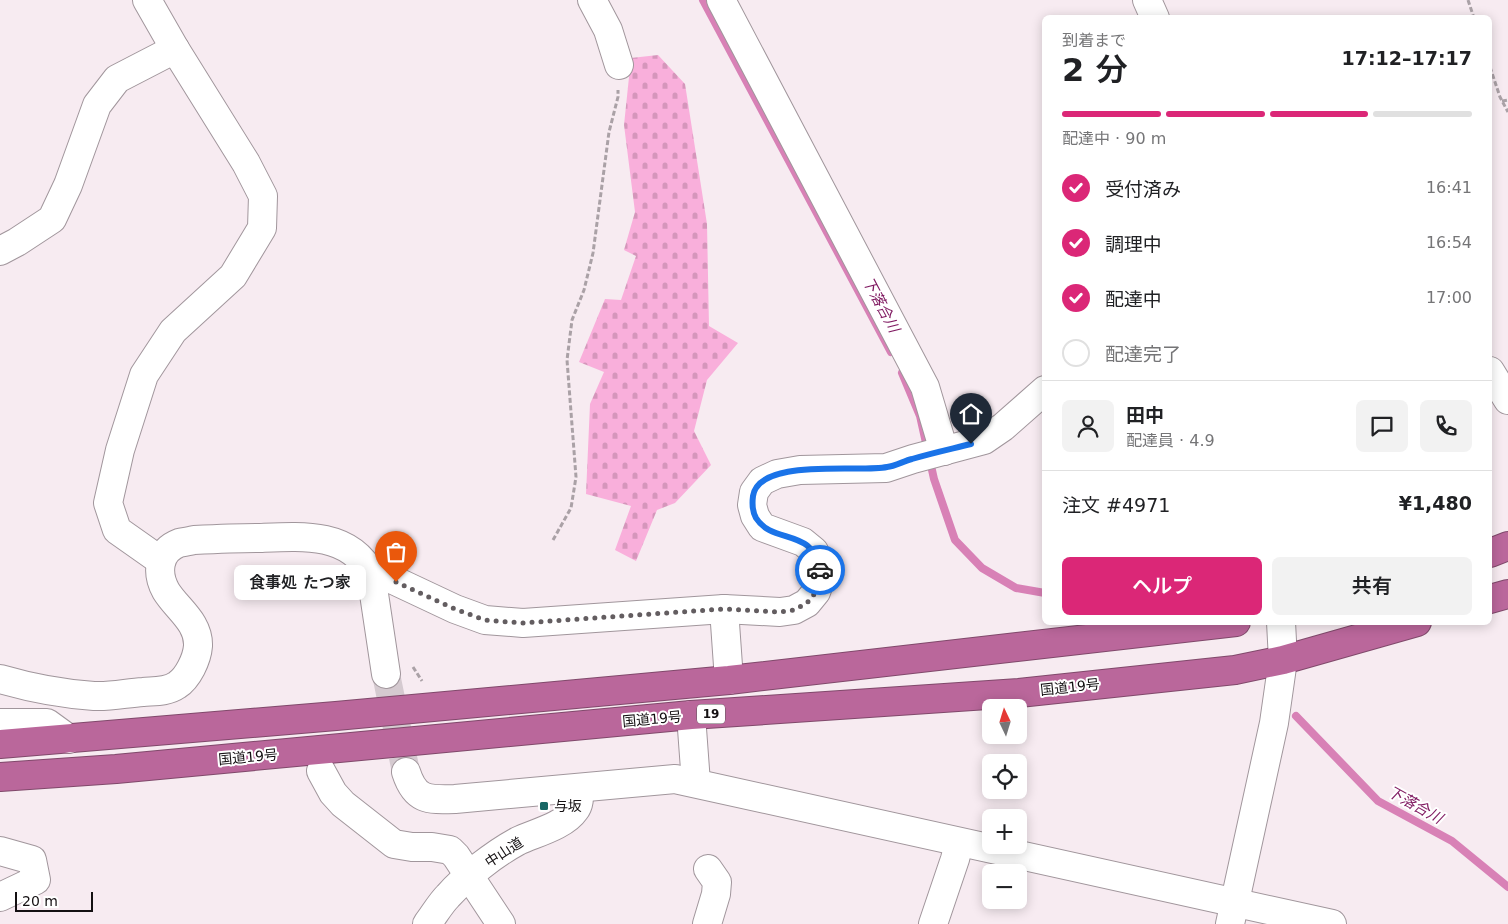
<!DOCTYPE html>
<html lang="ja">
<meta charset="utf-8">
<style>
:root{--surface:#fff;--page:#f2f2f2;--text:#202124;--muted:#757577;--line:#e0e0e0;--accent:#db2777}
body{margin:0;font-family:"DejaVu Sans","Noto Sans JP",sans-serif;background:var(--page);color:var(--text);height:100vh;display:flex;flex-direction:column;font-size:19px;white-space:nowrap}
*{box-sizing:border-box;margin:0}
p{font-size:16px;color:var(--muted)}
.icon{flex:none;width:28px;height:28px;fill:none;stroke:currentColor;stroke-width:2;stroke-linecap:round;stroke-linejoin:round}
.map{position:relative;flex:1;overflow:hidden}
.panel{position:absolute;left:1042px;top:15px;width:450px;height:610px;display:flex;flex-direction:column;background:var(--surface);border-radius:8px;box-shadow:0 2px 12px #0003}
.panel>*{flex:none}
.needle{width:32px;rotate:356deg}
.controls{position:absolute;left:982px;top:699px;display:grid;gap:10px}
.controls a{display:grid;place-items:center;width:45px;height:45px;border-radius:8px;background:var(--surface);box-shadow:0 2px 12px #0003;font-size:25px}
.scale{position:absolute;left:15px;bottom:12px;width:78px;box-sizing:border-box;padding-left:5px;border:2px solid #141012;border-top:0;font-size:14px;line-height:18px;white-space:nowrap;color:#141012;-webkit-text-stroke:4px #fff;paint-order:stroke}
.pin{position:absolute;display:grid;place-items:center;width:42px;height:42px;color:#fff;margin:-51px -21px;border-radius:50% 50% 50% 0;rotate:-45deg;box-shadow:0 0 5px #0007}
.pin .icon{rotate:45deg}
.courier{position:absolute;display:grid;place-items:center;width:50px;height:50px;margin:-25px;border:4px solid #1a73e8;border-radius:50%;background:#fff;color:#222;box-shadow:0 1px 6px #0007}
.bubble{position:absolute;height:35px;border-radius:8px;background:var(--surface);box-shadow:0 2px 12px #0003;font-size:16px;font-weight:600;line-height:35px;text-align:center}
.summary em{font-style:normal;font-weight:600}
.summary div{display:flex;flex-direction:column-reverse}
.summary{display:flex;align-items:center;justify-content:space-between;height:85px;padding:0 20px}
h1{font-size:32px;font-weight:600;line-height:38px}
.bar{display:grid;grid-template-columns:repeat(4,1fr);gap:8px 5px;align-content:center;height:60px;padding:0 20px}
.bar i{height:6px;border-radius:4px;background:var(--line)}
.bar .on{background:var(--accent)}
.bar p{grid-column:span 4}
.line{display:flex;align-items:center;gap:12px;padding:0 20px;border-top:1px solid var(--line)}
.line div{flex:1}
.round{display:grid;place-items:center;flex:none;width:52px;height:52px;border-radius:8px;background:var(--page)}
ol{padding:0 20px;list-style:none}
li{display:flex;align-items:center;gap:15px;height:55px}
li p{margin-inline-start:auto}
li .icon{padding:5px;border-radius:50%;background:var(--accent);color:#fff;stroke-width:4}
li:last-child{color:var(--muted)}
li i{width:28px;height:28px;border:2px solid var(--line);border-radius:50%}
.cta{display:flex;gap:10px;margin-top:auto;padding:10px 20px}
.cta a{flex:1;height:58px;border-radius:8px;background:var(--accent);color:#fff;font-size:20px;font-weight:600;line-height:58px;text-align:center}
.cta a+a{background:var(--page);color:var(--text)}
.map>svg:first-child{display:block}
.cemetery{fill:url(#cemetery-stones)}
.lines{fill:none;stroke-linecap:round;stroke-linejoin:round}
.stream{stroke:#d881b6;stroke-width:8}
.minor-tunnel{stroke:#d5cad0;stroke-width:28;stroke-dasharray:28 14;stroke-linecap:butt}
.minor-casing{stroke:#a1969c;stroke-width:30}
.highway-casing{stroke:#80496b;stroke-width:30}
.path{stroke:#aaa1a6;stroke-width:3;stroke-dasharray:5 2.5;stroke-linecap:butt}
.minor{stroke:#fff;stroke-width:28}
.highway{stroke:#ba679b;stroke-width:28}
.done{stroke:#635d60;stroke-width:5;stroke-dasharray:0 9}
.route{stroke:#1a73e8;stroke-width:6}
.poi-dot{fill:#176664;stroke:#fff;stroke-width:2}
.labels{text-anchor:middle;stroke-width:4;stroke-linejoin:round;paint-order:stroke}
.shield{fill:#fff;stroke:#5a5859;stroke-width:1}
.shield-label{font-size:12px;font-weight:bold;fill:#141012}
.street-label{font-size:14px;fill:#141012;stroke:#fff}
.poi-label{font-size:14px;fill:#141012;stroke:#fff;text-anchor:start}
.water-label{font-size:15px;font-style:italic;fill:#7f1860;stroke:#fff}
</style>
<div class="map">
<svg width="1508" height="924" viewBox="0 0 1508 924">
<defs>
<pattern id="cemetery-stones" width="16" height="16" patternUnits="userSpaceOnUse" patternTransform="scale(1.25)"><rect width="16" height="16" fill="#f9afdb"/><path d="M2 7V4a2 2 0 0 1 4 0v3zM10 15v-3a2 2 0 0 1 4 0v3z" fill="#d596bb"/></pattern>
</defs>
<rect width="100%" height="100%" fill="#f7ebf1"/>
<polygon class="cemetery" points="658,55 685,84 707,224 709,326 738,343 707,380 694,431 711,465 675,503 657,510 636,561 615,550 631,506 586,494 590,404 604,372 579,362 605,299 621,300 636,256 624,250 635,212 624,125 631,58"/>
<g class="lines">
<g class="stream">
<polyline points="703,0 891,352"/>
<polyline points="902,373 920,416 934,479 955,540 982,568 1016,588 1045,593"/>
<polyline points="1296,716 1378,801 1452,841 1508,887"/>
</g>
<polyline class="minor-tunnel" points="386,674 406,772"/>
<defs>
<g id="minor">
<polyline points="147,0 175,49 246,163 263,196 262,228 233,276 173,331 144,375 120,450 108,503 117,530 161,561"/>
<polyline points="592,0 608,30 619,65"/>
<polyline points="721,0 925,387 944,451"/>
<polyline points="1147,0 1155,18"/>
<polyline points="0,251 17,242 52,219 68,185 97,105 117,79 175,49"/>
<polyline points="1490,371 1508,400"/>
<polyline points="371,574 387,577 455,609 485,620 523,623 724,609 780,612 794,610 807,603 816,592 821,578 819,563 814,551 803,542 762,527 755,516 752,505 754,492 762,481 777,474 800,470 886,468 913,459 984,440 1003,427 1045,390"/>
<polyline points="724,609 729,680"/>
<path d="M0,679C31,688 62,694 94,696C110,697 127,693 143,692C154,691 167,692 177,685C188,678 197,659 198,646C199,622 177,609 166,591C156,573 158,551 179,543C184,542 190,541 194,540C216,539 238,538 260,538C301,536 350,532 371,574L386,674"/>
<polyline points="691,715 696,783"/>
<polyline points="0,723 47,723 69,739"/>
<polyline points="321,771 333,793 343,804 394,844 412,847 432,847 450,850 456,856 501,924"/>
<path d="M406,772C415,800 427,800 455,799L675,779L1332,924"/>
<polyline points="0,851 32,860 36,880 0,897"/>
<path d="M427,924C434,915 440,904 448,896C466,876 494,854 518,841C535,833 564,826 575,810C580,804 579,795 579,788"/>
<polyline points="707,924 716,894 717,882 708,869"/>
<polyline points="933,924 955,859 959,843"/>
<polyline points="1230,924 1274,723 1283,660 1281,622"/>
</g>
<g id="highway">
<polyline points="1490,553 1508,546"/>
<polyline points="1490,599 1508,594"/>
<polyline points="0,744 336,716 729,680 1236,622"/>
<polyline points="0,777 116,769 691,715 1019,693 1235,670 1283,660 1417,622"/>
</g>
</defs>
<use href="#minor" class="minor-casing"/>
<use href="#highway" class="highway-casing"/>
<g class="path">
<polyline points="1468,0 1474,18"/>
<polyline points="1490,67 1500,97 1508,112"/>
<polyline points="1502,101 1508,100"/>
<polyline points="553,540 571,508 576,477 567,360 572,320 584,290 593,253 609,132 618,97 618,90"/>
<polyline points="413,667 422,681"/>
</g>
<use href="#minor" class="minor"/>
<use href="#highway" class="highway"/>
</g>
<g class="lines">
<polyline class="done" points="396,582 455,609 485,620 522,623 724,609 780,612 794,610 807,603 816,592 822,578 820,570"/>
<path class="route" d="M820,570C813,527 773,545 756,518C752,511 752,504 753,496C759,457 859,473 887,467C895,466 904,461 912,459C932,453 951,449 971,444"/>
</g>
<rect class="poi-dot" x="539" y="801" width="10" height="10" rx="2.5"/>
<g class="labels">
<rect class="shield" x="697" y="704.5" width="28" height="19" rx="4"/>
<g class="shield-label">
<text x="711" y="718">19</text>
</g>
<g class="street-label">
<text transform="translate(1070 687) rotate(-6)" y="5">国道19号</text>
<text transform="translate(652 719) rotate(-5)" y="5">国道19号</text>
<text transform="translate(248 757) rotate(-5)" y="5">国道19号</text>
<text transform="translate(504 852) rotate(-33)" y="5">中山道</text>
</g>
<g class="poi-label">
<text x="554" y="811">与坂</text>
</g>
<g class="water-label">
<text transform="translate(881 305) rotate(62)" y="5">下落合川</text>
<text transform="translate(1415 805) rotate(29)" y="5">下落合川</text>
</g>
</g>
</svg>
<div class="controls">
<a><svg class="needle" viewBox="-14 -14 28 28"><path d="M0-13l5 13h-10z" fill="#e53935"/><path d="M0 13l5-13h-10z" fill="#757577"/></svg></a>
<a><svg class="icon" aria-label="locate" viewBox="0 0 24 24"><circle cx="12" cy="12" r="6"/><path d="M12 2v4M12 18v4M2 12h4M18 12h4"/></svg></a>
<a>+</a>
<a>−</a>
</div>
<div class="scale">20 m</div>
<div class="pin" style="left:396px;top:582px;background:#ea580c"><svg class="icon" aria-label="bag" viewBox="0 0 24 24"><path d="M5 8h14l-1 12H6zM9 8a3 3 0 0 1 6 0"/></svg></div>
<div class="pin" style="left:971px;top:444px;background:#1f2937"><svg class="icon" aria-label="home" viewBox="0 0 24 24"><path d="M3 11l9-7 9 7M6 9v11h12V9"/></svg></div>
<div class="courier" style="left:820px;top:570px"><svg class="icon" aria-label="car" viewBox="0 0 24 24"><path d="M5 17H2v-5l4-1 3-4h7l3 4 3 1v5h-3M9 17h6M6 11h13"/><circle cx="7" cy="17" r="2"/><circle cx="17" cy="17" r="2"/></svg></div>
<div class="bubble" style="left:234px;top:565px;width:132px">食事処 たつ家</div>
<section class="panel">
<div class="summary"><div><h1>2 分</h1><p>到着まで</p></div><em>17:12–17:17</em></div>
<div class="bar"><i class="on"></i><i class="on"></i><i class="on"></i><i></i><p>配達中 · 90 m</p></div>
<ol>
<li><svg class="icon" aria-label="check" viewBox="0 0 24 24"><path d="M5 12l5 5 9-10"/></svg>受付済み<p>16:41</p></li>
<li><svg class="icon" aria-label="check" viewBox="0 0 24 24"><path d="M5 12l5 5 9-10"/></svg>調理中<p>16:54</p></li>
<li><svg class="icon" aria-label="check" viewBox="0 0 24 24"><path d="M5 12l5 5 9-10"/></svg>配達中<p>17:00</p></li>
<li><i></i>配達完了</li>
</ol>
<div class="line" style="height:90px"><a class="round"><svg class="icon" aria-label="person" viewBox="0 0 24 24"><circle cx="12" cy="8" r="4"/><path d="M4 21q1-7 8-7t8 7"/></svg></a><div><b>田中</b><p>配達員 · 4.9</p></div><a class="round"><svg class="icon" aria-label="chat" viewBox="0 0 24 24"><path d="M4 5h16v11H9l-5 4z"/></svg></a><a class="round"><svg class="icon" aria-label="phone" viewBox="0 0 24 24"><path d="M5 4h4l2 5-3 2q2 4 5 5l2-3 5 2v4C11 20 4 13 5 4z"/></svg></a></div>
<div class="line" style="height:65px"><div>注文 #4971</div><b>¥1,480</b></div>
<div class="cta"><a>ヘルプ</a><a>共有</a></div>
</section>
</div>
